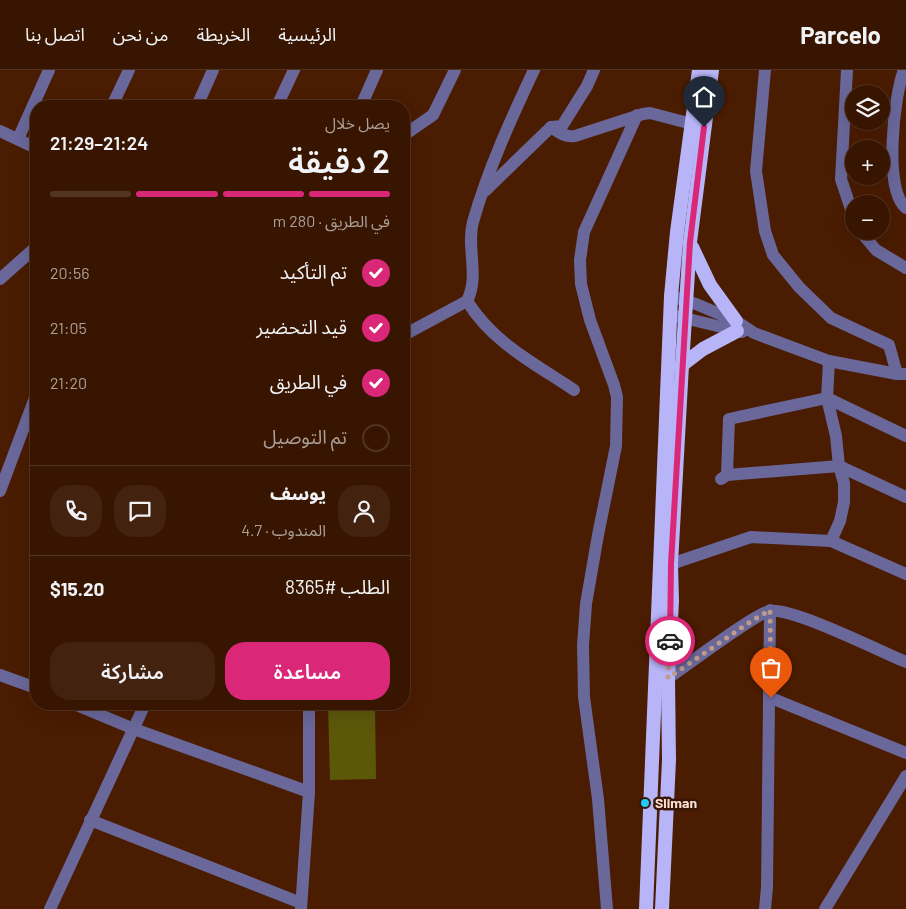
<!DOCTYPE html>
<html lang="ar">
<meta charset="utf-8">
<style>
:root{--surface:#381501;--page:#432210;--text:#f1f3f6;--muted:#ab9f99;--line:#523423;--accent:#db2777}
body{margin:0;font-family:Barlow,"Noto Sans Arabic",sans-serif;background:var(--page);color:var(--text);direction:rtl;height:100vh;display:flex;flex-direction:column;font-size:19px;white-space:nowrap}
*{box-sizing:border-box;margin:0}
p{font-size:16px;color:var(--muted)}
.icon{flex:none;width:28px;height:28px;fill:none;stroke:currentColor;stroke-width:2;stroke-linecap:round;stroke-linejoin:round}
.map{position:relative;flex:1;overflow:hidden;direction:ltr}
.panel{position:absolute;left:30px;top:30px;width:380px;height:610px;display:flex;flex-direction:column;background:var(--surface);border-radius:20px;box-shadow:0 5px 20px #0002,0 0 0 1px var(--line);direction:rtl}
.panel>*{flex:none}
.buttons{position:absolute;left:845px;top:15px;display:grid;gap:10px}
.buttons a{display:grid;place-items:center;width:45px;height:45px;border-radius:50%;background:var(--surface);box-shadow:0 5px 20px #0002,0 0 0 1px var(--line);font-size:25px}
.pin{position:absolute;display:grid;place-items:center;width:42px;height:42px;color:#fff;margin:-51px -21px;border-radius:50% 50% 50% 0;rotate:-45deg;box-shadow:0 0 5px #0007}
.pin .icon{rotate:45deg}
.courier{position:absolute;display:grid;place-items:center;width:50px;height:50px;margin:-25px;border:4px solid #db2777;border-radius:50%;background:#fff;color:#222;box-shadow:0 1px 6px #0007}
.headline em{font-style:normal;font-weight:600}
.headline div{display:flex;flex-direction:column-reverse}
.headline{display:flex;align-items:center;justify-content:space-between;height:85px;padding:0 20px}
h1{font-size:32px;font-weight:600;line-height:38px}
.bar{display:grid;grid-template-columns:repeat(4,1fr);gap:8px 5px;align-content:center;height:60px;padding:0 20px}
.bar i{height:6px;border-radius:4px;background:var(--line)}
.bar .current{background:var(--accent)}
.bar p{grid-column:span 4}
.line{display:flex;align-items:center;gap:12px;padding:0 20px;border-top:1px solid var(--line)}
.line div{flex:1}
.round{display:grid;place-items:center;flex:none;width:52px;height:52px;border-radius:20px;background:var(--page)}
ol{padding:0 20px;list-style:none}
li{display:flex;align-items:center;gap:15px;height:55px}
li p{margin-inline-start:auto}
li .icon{padding:5px;border-radius:50%;background:var(--accent);color:#fff;stroke-width:4}
li:last-child{color:var(--muted)}
li i{width:28px;height:28px;border:2px solid var(--line);border-radius:50%}
.action{display:flex;gap:10px;margin-top:auto;padding:10px 20px}
.action a{flex:1;height:58px;border-radius:20px;background:var(--accent);color:#fff;font-size:20px;font-weight:600;line-height:58px;text-align:center}
.action a+a{background:var(--page);color:var(--text)}
header{display:flex;align-items:center;gap:30px;box-sizing:border-box;height:70px;padding:0 25px;background:var(--surface);border-bottom:1px solid var(--line)}
header strong{font-size:24px}
nav{display:flex;gap:28px;margin-inline-start:auto;font-size:18px}
.map>svg:first-child{display:block}
.green{fill:#5c580a}
.lines{fill:none;stroke-linecap:round;stroke-linejoin:round}
.minor{stroke:#6a679b;stroke-width:12}
.tertiary{stroke:#6a679b;stroke-width:12}
.trunk{stroke:#b7b4f8;stroke-width:14}
.done{stroke:#c09b88;stroke-width:5;stroke-dasharray:0 9}
.route{stroke:#db2777;stroke-width:6}
.poi-dot{fill:#21c9fd;stroke:#391706;stroke-width:2}
.labels{text-anchor:middle;stroke-width:5;stroke-linejoin:round;paint-order:stroke}
.poi-label{font-size:14px;font-weight:bold;fill:#ffdfd1;stroke:#391706;text-anchor:start}
</style>
<header>
<strong>Parcelo</strong>
<nav><a>الرئيسية</a><a>الخريطة</a><a>من نحن</a><a>اتصل بنا</a></nav>
</header>
<div class="map">
<svg width="906" height="839" viewBox="0 0 906 839">
<rect width="100%" height="100%" fill="#4a1c01"/>
<polygon class="green" points="328,634 375,634 376,709 330,710"/>
<g class="lines">
<g class="minor">
<polyline points="765,0 756,101 765,161 773,185 799,217 831,248 889,275 897,304"/>
<polyline points="847,0 841,109 854,148"/>
<path d="M904,0C894,25 883,120 906,138"/>
<polyline points="112,36 129,0"/>
<polyline points="197,36 213,0"/>
<polyline points="277,36 294,0"/>
<polyline points="361,36 377,0"/>
<path d="M551,57C559,63 565,67 575,66L643,44L650,43L692,54"/>
<polyline points="0,61 36,78"/>
<polyline points="404,65 433,45 455,0"/>
<polyline points="18,69 49,0"/>
<polyline points="485,121 551,57 562,56 587,16 594,0"/>
<polyline points="860,161 876,180 906,198"/>
<polyline points="0,209 36,177"/>
<path d="M467,231C493,273 534,293 574,320"/>
<path d="M404,265L467,231C480,206 466,177 473,152C488,99 511,49 534,0"/>
<polyline points="829,291 827,328 836,366 839,396 844,413 844,432 840,451 831,471"/>
<polyline points="727,405 729,349 827,328 906,366"/>
<polyline points="721,409 727,405 839,396 906,427"/>
<polyline points="0,421 36,325"/>
<polyline points="671,494 751,467 831,471 906,504"/>
<polyline points="0,605 36,618"/>
<path d="M668,608C685,597 757,542 770,541C794,538 879,581 906,592"/>
<polyline points="771,628 906,683"/>
<polyline points="74,634 134,659 309,722"/>
<polyline points="90,750 301,833"/>
<polyline points="50,839 145,634"/>
<polyline points="301,839 309,722 309,634"/>
<polyline points="607,839 598,729 584,627 583,575 586,534 598,465 616,376 617,327 614,315 590,250 581,214 580,190 584,162 637,45"/>
<polyline points="765,839 767,817 770,540"/>
<polyline points="825,839 906,706"/>
</g>
<g class="tertiary">
<polyline points="671,226 696,234 736,251 754,263 829,291 897,304 906,304"/>
<polyline points="676,246 742,262"/>
</g>
<g class="trunk">
<polyline points="692,177 710,215 736,251"/>
<polyline points="682,295 703,279 737,261"/>
<polyline points="646,839 671,226 677,162 699,0"/>
<polyline points="662,839 669,690 668,608 672,531 671,494 682,295 690,172 712,0"/>
</g>
</g>
<g class="lines">
<polyline class="done" points="670,571 668,608 750,552 770,540 771,628"/>
<polyline class="route" points="670,571 671,494 690,172 704,57"/>
</g>
<circle class="poi-dot" cx="645" cy="733" r="5"/>
<g class="labels">
<g class="poi-label">
<text x="655" y="738">Sliman</text>
</g>
</g>
</svg>
<div class="buttons">
<a><svg class="icon" aria-label="layers" viewBox="0 0 24 24"><path d="M12 4l9 5-9 5-9-5zM3 14l9 5 9-5"/></svg></a>
<a>+</a>
<a>−</a>
</div>
<div class="pin" style="left:771px;top:628px;background:#ea580c"><svg class="icon" aria-label="bag" viewBox="0 0 24 24"><path d="M5 8h14l-1 12H6zM9 8a3 3 0 0 1 6 0"/></svg></div>
<div class="pin" style="left:704px;top:57px;background:#1f2937"><svg class="icon" aria-label="home" viewBox="0 0 24 24"><path d="M3 11l9-7 9 7M6 9v11h12V9"/></svg></div>
<div class="courier" style="left:670px;top:571px"><svg class="icon" aria-label="car" viewBox="0 0 24 24"><path d="M5 17H2v-5l4-1 3-4h7l3 4 3 1v5h-3M9 17h6M6 11h13"/><circle cx="7" cy="17" r="2"/><circle cx="17" cy="17" r="2"/></svg></div>
<section class="panel">
<div class="headline"><div><h1>2 دقيقة</h1><p>يصل خلال</p></div><em>21:24–21:29</em></div>
<div class="bar"><i class="current"></i><i class="current"></i><i class="current"></i><i></i><p>في الطريق · 280 m</p></div>
<ol>
<li><svg class="icon" aria-label="check" viewBox="0 0 24 24"><path d="M5 12l5 5 9-10"/></svg>تم التأكيد<p>20:56</p></li>
<li><svg class="icon" aria-label="check" viewBox="0 0 24 24"><path d="M5 12l5 5 9-10"/></svg>قيد التحضير<p>21:05</p></li>
<li><svg class="icon" aria-label="check" viewBox="0 0 24 24"><path d="M5 12l5 5 9-10"/></svg>في الطريق<p>21:20</p></li>
<li><i></i>تم التوصيل</li>
</ol>
<div class="line" style="height:90px"><a class="round"><svg class="icon" aria-label="person" viewBox="0 0 24 24"><circle cx="12" cy="8" r="4"/><path d="M4 21q1-7 8-7t8 7"/></svg></a><div><b>يوسف</b><p>المندوب · 4.7</p></div><a class="round"><svg class="icon" aria-label="chat" viewBox="0 0 24 24"><path d="M4 5h16v11H9l-5 4z"/></svg></a><a class="round"><svg class="icon" aria-label="phone" viewBox="0 0 24 24"><path d="M5 4h4l2 5-3 2q2 4 5 5l2-3 5 2v4C11 20 4 13 5 4z"/></svg></a></div>
<div class="line" style="height:65px"><div>الطلب #8365</div><b>$15.20</b></div>
<div class="action"><a>مساعدة</a><a>مشاركة</a></div>
</section>
</div>
